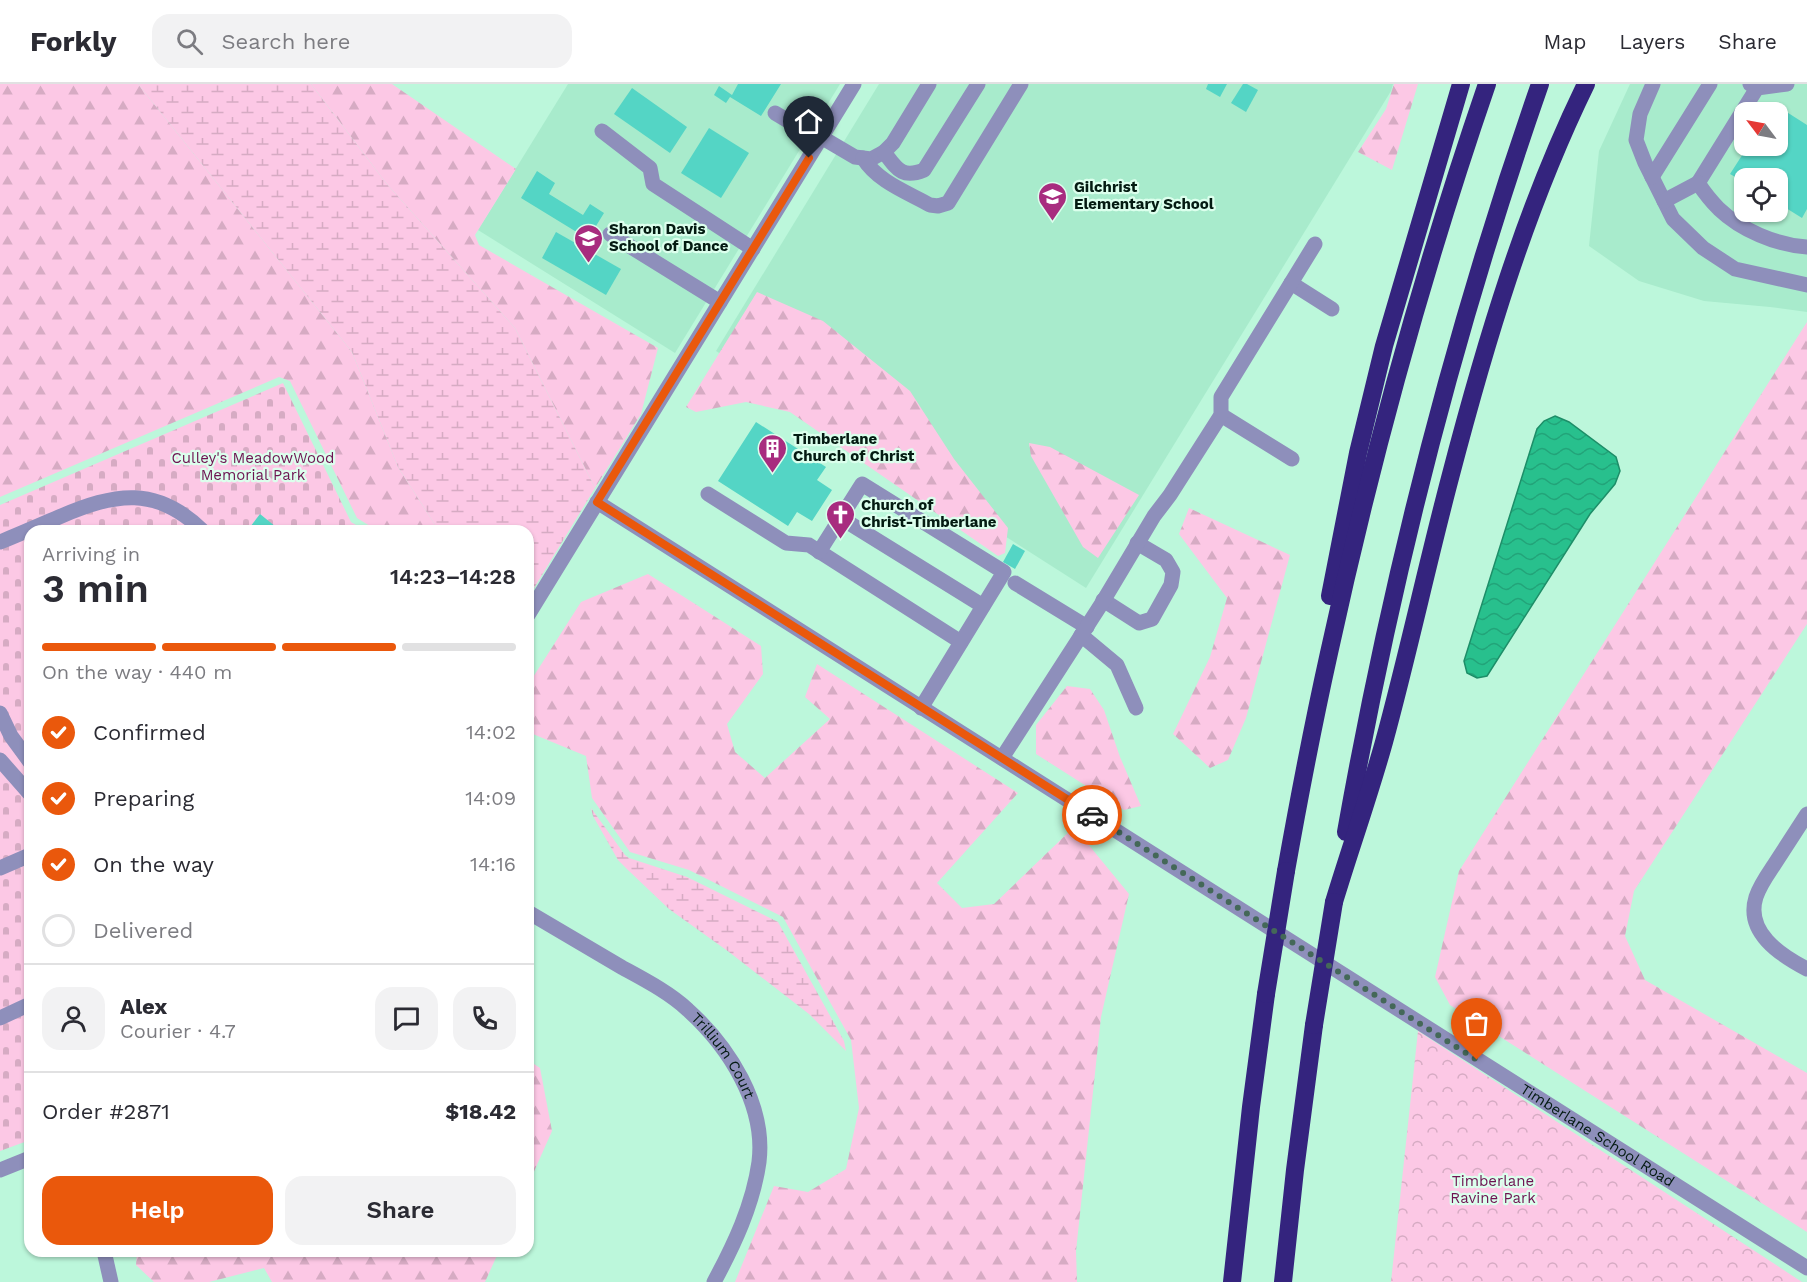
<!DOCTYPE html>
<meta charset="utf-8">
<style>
:root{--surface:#fff;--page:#f2f2f3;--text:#2b2b33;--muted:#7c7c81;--line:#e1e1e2;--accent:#ea580c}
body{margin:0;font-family:"Work Sans",sans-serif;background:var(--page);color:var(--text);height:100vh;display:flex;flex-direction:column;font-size:22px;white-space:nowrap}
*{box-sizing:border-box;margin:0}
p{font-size:20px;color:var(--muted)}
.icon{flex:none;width:33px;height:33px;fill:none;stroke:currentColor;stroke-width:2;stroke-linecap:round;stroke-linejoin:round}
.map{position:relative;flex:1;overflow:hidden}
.sheet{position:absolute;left:24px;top:441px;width:510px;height:732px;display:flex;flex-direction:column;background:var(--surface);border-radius:18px;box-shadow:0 2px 4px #0004}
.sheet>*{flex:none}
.needle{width:39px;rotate:302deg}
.controls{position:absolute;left:1734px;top:18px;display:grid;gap:12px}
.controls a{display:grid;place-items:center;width:54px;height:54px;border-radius:12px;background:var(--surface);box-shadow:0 2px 4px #0004;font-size:30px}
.pin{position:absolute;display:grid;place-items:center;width:51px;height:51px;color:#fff;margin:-62px -26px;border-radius:50% 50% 50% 0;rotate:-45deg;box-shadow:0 0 6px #0007}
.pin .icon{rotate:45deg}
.courier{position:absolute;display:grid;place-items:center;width:60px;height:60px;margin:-30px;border:4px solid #ea580c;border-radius:50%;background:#fff;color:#222;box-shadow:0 2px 8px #0007}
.summary em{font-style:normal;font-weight:600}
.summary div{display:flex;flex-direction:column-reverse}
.summary{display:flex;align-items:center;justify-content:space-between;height:102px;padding:0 18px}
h1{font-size:39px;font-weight:600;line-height:45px}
.bar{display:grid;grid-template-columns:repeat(4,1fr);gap:9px 6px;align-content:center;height:72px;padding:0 18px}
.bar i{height:8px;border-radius:4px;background:var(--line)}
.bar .current{background:var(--accent)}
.bar p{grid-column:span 4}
.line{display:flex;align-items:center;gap:15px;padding:0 18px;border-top:2px solid var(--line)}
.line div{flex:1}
.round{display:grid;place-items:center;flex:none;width:63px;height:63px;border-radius:18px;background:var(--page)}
ol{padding:0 18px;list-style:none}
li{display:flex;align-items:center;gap:18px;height:66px}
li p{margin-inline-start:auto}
li .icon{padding:6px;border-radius:50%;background:var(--accent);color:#fff;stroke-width:4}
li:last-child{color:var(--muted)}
li i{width:33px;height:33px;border:3px solid var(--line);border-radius:50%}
.primary-button{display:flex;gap:12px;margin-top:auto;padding:12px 18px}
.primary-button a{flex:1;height:69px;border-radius:18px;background:var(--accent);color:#fff;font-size:24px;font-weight:600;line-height:69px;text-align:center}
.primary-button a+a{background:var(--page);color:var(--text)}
header{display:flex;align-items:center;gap:36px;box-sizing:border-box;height:84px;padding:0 30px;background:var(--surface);border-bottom:2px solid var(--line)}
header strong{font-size:28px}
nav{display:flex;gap:33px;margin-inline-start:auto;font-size:21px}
.search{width:420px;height:54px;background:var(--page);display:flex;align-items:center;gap:15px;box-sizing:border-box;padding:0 21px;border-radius:18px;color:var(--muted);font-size:22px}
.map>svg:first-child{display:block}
.built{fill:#a8ebcc;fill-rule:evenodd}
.forest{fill:url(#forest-firs)}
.wetland{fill:url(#wetland-marsh)}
.cemetery{fill:url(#cemetery-stones)}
.park{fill:url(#park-crowns)}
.water{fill:url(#water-waves);stroke:#1d8e68;stroke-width:1.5}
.building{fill:#54d5c5}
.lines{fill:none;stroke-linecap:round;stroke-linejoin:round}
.minor{stroke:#8e8fbb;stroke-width:15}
.highway{stroke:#34247e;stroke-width:18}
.highway-bridge{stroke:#34247e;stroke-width:18}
.done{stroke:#446858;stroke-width:6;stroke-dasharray:0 10.8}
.route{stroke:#ea580c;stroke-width:8}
.labels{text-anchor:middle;stroke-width:4.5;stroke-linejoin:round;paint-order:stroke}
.poi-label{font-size:15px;font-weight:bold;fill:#041b12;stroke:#dcffed;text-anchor:start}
.park-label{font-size:15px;fill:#6d1351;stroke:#dcffed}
.street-label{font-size:15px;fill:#041b12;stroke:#dcffed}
</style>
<header>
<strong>Forkly</strong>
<div class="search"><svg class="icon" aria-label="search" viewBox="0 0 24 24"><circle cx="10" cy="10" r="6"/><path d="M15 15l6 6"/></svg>Search here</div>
<nav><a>Map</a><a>Layers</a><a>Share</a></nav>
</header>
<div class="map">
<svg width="1807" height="1198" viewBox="0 0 1807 1198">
<defs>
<pattern id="forest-firs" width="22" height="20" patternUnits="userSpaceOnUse" patternTransform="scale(1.5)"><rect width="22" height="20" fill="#fcc8e5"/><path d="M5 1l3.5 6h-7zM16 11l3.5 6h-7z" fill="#d6abc3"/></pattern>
<pattern id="wetland-marsh" width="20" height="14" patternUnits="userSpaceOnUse" patternTransform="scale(1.5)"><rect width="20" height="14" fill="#fcc8e5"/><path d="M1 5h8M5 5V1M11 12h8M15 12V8" fill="none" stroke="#d6abc3"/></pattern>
<pattern id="cemetery-stones" width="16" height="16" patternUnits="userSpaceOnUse" patternTransform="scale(1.5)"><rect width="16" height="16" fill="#fcc8e5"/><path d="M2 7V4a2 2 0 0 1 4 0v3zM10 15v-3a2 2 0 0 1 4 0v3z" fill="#d6abc3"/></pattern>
<pattern id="park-crowns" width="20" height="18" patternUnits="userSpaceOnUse" patternTransform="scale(1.5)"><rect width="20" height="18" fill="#fcc8e5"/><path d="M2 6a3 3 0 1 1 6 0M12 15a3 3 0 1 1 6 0" fill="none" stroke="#d6abc3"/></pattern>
<pattern id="water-waves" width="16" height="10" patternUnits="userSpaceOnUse" patternTransform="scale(1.5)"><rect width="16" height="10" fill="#28c08d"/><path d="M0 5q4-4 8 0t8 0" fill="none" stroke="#22a479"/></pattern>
</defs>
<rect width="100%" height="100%" fill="#bcf7db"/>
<g class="built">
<polygon points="568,0 840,0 675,269 478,146"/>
<polygon points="879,0 1393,0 1391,7 1086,504 716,267"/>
<path d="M1630,0H1807V228L1770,223L1704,217L1639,197L1589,162L1599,67ZM1744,28H1778V62H1744ZM1744,94H1778V128H1744Z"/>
</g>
<g class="forest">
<polygon points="0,0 138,0 352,268 398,383 439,447 378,447 357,434 290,297 279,293 0,413"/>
<polygon points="311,0 392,0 516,85 475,151 479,161 658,264 641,330 595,404 515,244 386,99"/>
<polygon points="1394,0 1418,0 1392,86 1358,68 1386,25"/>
<polygon points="757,208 823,237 910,307 954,375 1008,444 1005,469 998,472 790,328 746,318 696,328 686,323"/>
<polygon points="1807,238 1807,540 1634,807 1625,852 1645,896 1807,989 1807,1148 1450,921 1435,893 1459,787"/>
<polygon points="1029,359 1050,363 1139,411 1098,474 1083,463 1031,372"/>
<polygon points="1189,424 1290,471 1246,634 1228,676 1210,684 1173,650 1210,573 1227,514 1179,450"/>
<polygon points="648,490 761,562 763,590 727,640 735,668 765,694 830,635 805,613 817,580 1018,709 937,799 962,824 994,820 1074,743 1129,810 1101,933 1076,1167 1077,1198 735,1198 774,1102 808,1108 846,1085 859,1024 851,956 783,833 689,786 630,768 592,714 586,672 528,648 528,601 581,518"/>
<polygon points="1067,602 1090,605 1104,626 1120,673 1141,722 1124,726 1036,670 1036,641"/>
<polygon points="528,976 540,984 552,1047 528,1101"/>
<polygon points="137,1167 499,1167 485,1198 272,1198 264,1184 209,1198 154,1198 136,1181"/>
</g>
<g class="wetland">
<polygon points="138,0 311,0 386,99 515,244 595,404 528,514 528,447 439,447 398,383 352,268"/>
<polygon points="591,724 625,771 629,774 687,793 778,838 844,957 846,967 809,930 729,868 669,825 629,787 618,776 593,732"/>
</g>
<polygon class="cemetery" points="283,299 351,438 366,447 30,447 30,1056 0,1067 0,421"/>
<polygon class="park" points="1418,947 1802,1198 1391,1198"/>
<polygon class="water" points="1555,332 1569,338 1616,373 1620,387 1615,400 1590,430 1487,592 1477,594 1467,589 1464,577 1537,345 1544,337"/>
<g class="building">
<polygon points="738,0 781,0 761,32 730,13 726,19 714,11 719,2 732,11"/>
<polygon points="1208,0 1227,0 1220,13 1206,5"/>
<polygon points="1243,0 1247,0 1258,6 1246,28 1231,19"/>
<polygon points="632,4 687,43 670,69 614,30"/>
<polygon points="1774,20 1807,41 1807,125 1802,134 1778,119 1778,94 1744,94 1744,98 1730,90 1748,62 1778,62 1778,28 1768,28"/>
<polygon points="709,44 749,69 721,114 681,89"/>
<polygon points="537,87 555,99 549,110 583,131 590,120 604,129 588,155 521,114"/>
<polygon points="556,148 621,185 606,211 542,174"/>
<polygon points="756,338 826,383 817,396 832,406 812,437 797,428 788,442 718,397"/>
<polygon points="260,430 281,447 247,447"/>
<polygon points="1013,460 1025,467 1015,485 1003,478"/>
</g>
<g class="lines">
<g class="minor">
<polyline points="1653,0 1640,30 1636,56 1645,79 1673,135 1703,164 1735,185 1807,201"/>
<polyline points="1750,0 1757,4 1787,0"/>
<path d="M1757,4L1698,99C1704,108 1711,117 1719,125C1741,146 1776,161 1807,163"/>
<polyline points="775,29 820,56"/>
<polyline points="602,47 650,84 653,100 753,165"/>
<polyline points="821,53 855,73 871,75 884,68 893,59 929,0"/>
<path d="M884,68C897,85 902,95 924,86L978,0"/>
<path d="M863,74C878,98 907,108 930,121L938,122L948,119L1021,0"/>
<polyline points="1652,93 1710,0"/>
<polyline points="1664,117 1698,99"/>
<polyline points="610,150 720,218"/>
<polyline points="1291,199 1332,225"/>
<polyline points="1221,331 1292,375"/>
<polyline points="708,410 786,459 809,461 961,558"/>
<path id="s1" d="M597,418L1807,1184"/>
<polyline points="841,434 983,522"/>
<path d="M0,458C20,450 40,441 59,433C115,409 156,401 203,447"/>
<polyline points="819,468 862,400 1004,488 921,624"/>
<polyline points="1015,499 1087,543"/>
<polyline points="1103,516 1139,539 1152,535 1171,501 1173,488 1166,476 1137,459"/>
<polyline points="528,531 854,0"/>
<polyline points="1081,551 1117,581 1136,624"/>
<polyline points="0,629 11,652 30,678"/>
<polyline points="1002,674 1102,519 1154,432 1170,411 1221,331 1221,313 1315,160"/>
<polyline points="0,676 30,710"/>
<path d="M1807,730C1796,747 1785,764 1774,781C1768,790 1760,801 1756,813C1745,848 1780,871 1807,885"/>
<polyline points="0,784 30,771"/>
<path id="s2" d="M528,828C560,847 591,865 623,884C645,896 670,909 688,926C729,963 766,1021 759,1078C753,1121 734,1161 714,1198"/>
<polyline points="0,934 30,920"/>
<polyline points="0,1086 30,1074"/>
<polyline points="104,1167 111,1198"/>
</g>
<g class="highway">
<polyline points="1330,512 1358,369 1384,262 1461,0"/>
<path d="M1346,748C1391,495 1455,243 1540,0"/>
<path d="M1286,787C1299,714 1313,641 1329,569C1371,376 1423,186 1487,0"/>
<path d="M1334,818C1350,765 1369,712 1384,658C1408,570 1427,481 1450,394C1485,260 1525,125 1586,0"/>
<polyline points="1232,1198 1251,1023 1266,910"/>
<polyline points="1283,1198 1295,1086 1314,941"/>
</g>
<g class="highway-bridge">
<polyline points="1266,910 1286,787"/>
<polyline points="1314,941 1334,818"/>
</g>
</g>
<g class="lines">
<polyline class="done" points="1092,731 1477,976"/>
<polyline class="route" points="809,74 597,418 1092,731"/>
</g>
<defs>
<symbol id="school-pin" viewBox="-11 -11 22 30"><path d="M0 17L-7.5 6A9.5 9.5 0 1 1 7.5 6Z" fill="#a82c7f" stroke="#dcffed"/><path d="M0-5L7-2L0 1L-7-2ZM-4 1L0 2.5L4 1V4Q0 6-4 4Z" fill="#fff"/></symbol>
<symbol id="building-pin" viewBox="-11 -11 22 30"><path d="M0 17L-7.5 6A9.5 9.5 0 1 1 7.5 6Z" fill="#a82c7f" stroke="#dcffed"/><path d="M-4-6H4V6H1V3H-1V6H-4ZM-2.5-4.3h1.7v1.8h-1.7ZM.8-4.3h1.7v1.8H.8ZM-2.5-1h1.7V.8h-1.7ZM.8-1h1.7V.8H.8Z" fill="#fff"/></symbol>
<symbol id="church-pin" viewBox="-11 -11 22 30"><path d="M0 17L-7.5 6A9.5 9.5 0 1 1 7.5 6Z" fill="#a82c7f" stroke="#dcffed"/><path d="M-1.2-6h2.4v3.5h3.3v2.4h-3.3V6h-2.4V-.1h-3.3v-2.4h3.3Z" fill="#fff"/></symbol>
</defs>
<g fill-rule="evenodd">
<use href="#school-pin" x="1036" y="96" width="33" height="45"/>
<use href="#school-pin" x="572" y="138" width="33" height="45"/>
<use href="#building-pin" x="756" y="348" width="33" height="45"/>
<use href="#church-pin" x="824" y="414" width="33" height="45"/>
</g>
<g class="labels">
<g class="poi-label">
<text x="1074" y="108">Gilchrist<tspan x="1074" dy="17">Elementary School</tspan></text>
<text x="609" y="150">Sharon Davis<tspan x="609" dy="17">School of Dance</tspan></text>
<text x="793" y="360">Timberlane<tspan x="793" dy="17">Church of Christ</tspan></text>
<text x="861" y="426">Church of<tspan x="861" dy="17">Christ-Timberlane</tspan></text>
</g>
<g class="park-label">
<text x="253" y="379">Culley's MeadowWood<tspan x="253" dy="17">Memorial Park</tspan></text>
<text x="1493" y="1102">Timberlane<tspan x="1493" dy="17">Ravine Park</tspan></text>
</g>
<g class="street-label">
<text dy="5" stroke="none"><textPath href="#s2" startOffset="246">Trillium Court</textPath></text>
<text dy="5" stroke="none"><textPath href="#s1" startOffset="1184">Timberlane School Road</textPath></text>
</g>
</g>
</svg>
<div class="controls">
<a><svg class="needle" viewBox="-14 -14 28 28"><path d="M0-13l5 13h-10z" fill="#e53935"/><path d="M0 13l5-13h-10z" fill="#7c7c81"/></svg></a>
<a><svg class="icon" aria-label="locate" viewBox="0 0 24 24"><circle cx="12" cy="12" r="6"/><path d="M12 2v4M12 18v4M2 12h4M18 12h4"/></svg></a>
</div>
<div class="pin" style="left:1477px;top:976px;background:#ea580c"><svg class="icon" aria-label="bag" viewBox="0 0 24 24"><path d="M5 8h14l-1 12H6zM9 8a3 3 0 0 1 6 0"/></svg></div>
<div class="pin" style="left:809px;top:74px;background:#1f2937"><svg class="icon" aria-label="home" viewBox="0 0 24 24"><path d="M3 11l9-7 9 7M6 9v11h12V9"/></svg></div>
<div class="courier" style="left:1092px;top:731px"><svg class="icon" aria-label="car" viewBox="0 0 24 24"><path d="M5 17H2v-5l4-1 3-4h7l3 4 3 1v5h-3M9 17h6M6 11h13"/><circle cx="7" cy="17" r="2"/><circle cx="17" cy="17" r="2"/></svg></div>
<section class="sheet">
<div class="summary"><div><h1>3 min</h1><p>Arriving in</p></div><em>14:23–14:28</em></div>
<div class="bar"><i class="current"></i><i class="current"></i><i class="current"></i><i></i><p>On the way · 440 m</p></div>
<ol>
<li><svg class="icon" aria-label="check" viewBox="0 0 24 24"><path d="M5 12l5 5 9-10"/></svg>Confirmed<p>14:02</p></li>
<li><svg class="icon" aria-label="check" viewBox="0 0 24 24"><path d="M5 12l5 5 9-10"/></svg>Preparing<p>14:09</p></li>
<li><svg class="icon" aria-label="check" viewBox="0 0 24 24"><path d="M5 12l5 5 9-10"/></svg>On the way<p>14:16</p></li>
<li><i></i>Delivered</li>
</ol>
<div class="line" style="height:108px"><a class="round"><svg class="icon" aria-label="person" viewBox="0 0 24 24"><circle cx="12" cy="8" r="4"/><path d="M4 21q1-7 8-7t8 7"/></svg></a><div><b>Alex</b><p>Courier · 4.7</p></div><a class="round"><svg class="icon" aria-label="chat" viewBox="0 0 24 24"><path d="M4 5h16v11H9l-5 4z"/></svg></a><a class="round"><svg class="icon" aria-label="phone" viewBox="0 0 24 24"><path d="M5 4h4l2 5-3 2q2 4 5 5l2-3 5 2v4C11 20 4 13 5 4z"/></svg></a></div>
<div class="line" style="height:78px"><div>Order #2871</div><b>$18.42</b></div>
<div class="primary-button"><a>Help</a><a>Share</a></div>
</section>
</div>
